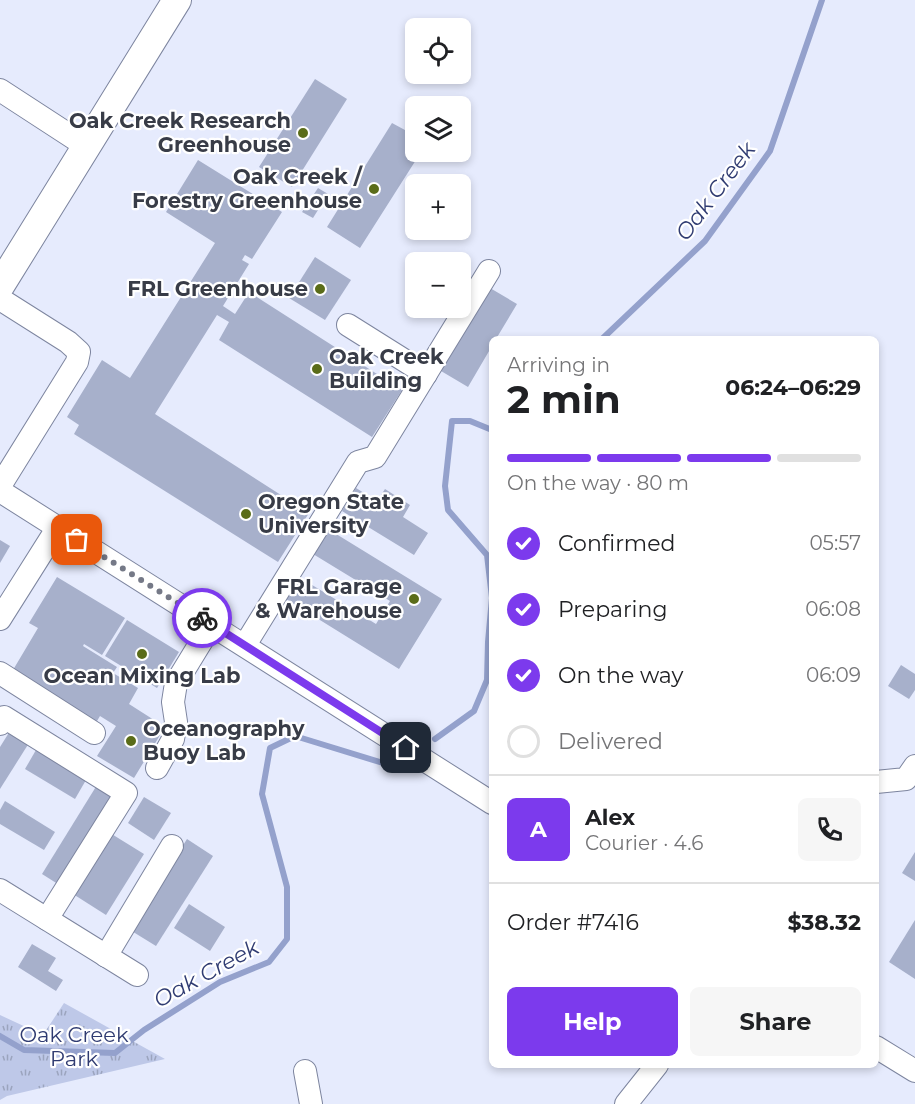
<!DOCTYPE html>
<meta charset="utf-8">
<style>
:root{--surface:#fff;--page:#f6f6f6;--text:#202124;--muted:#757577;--line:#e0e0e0;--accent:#7c3aed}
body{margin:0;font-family:Montserrat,sans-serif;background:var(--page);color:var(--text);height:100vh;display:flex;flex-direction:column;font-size:22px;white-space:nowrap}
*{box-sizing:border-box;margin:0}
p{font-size:20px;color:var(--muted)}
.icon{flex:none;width:33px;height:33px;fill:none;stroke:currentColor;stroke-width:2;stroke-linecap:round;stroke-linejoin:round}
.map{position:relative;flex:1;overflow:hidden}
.panel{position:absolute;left:489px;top:336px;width:390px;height:732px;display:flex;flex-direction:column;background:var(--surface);border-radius:9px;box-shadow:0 3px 9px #0003}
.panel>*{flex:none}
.tools{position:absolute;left:405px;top:18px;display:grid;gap:12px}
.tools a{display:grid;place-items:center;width:66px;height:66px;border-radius:9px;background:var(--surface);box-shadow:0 3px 9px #0003;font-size:30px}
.pin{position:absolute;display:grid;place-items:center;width:51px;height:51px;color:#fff;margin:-26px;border-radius:12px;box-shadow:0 3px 9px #0006}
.courier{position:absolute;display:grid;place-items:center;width:60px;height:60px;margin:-30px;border:4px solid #7c3aed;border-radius:50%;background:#fff;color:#222;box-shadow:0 2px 8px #0007}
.headline em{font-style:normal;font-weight:700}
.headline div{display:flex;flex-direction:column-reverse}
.headline{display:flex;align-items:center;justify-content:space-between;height:102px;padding:0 18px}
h1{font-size:39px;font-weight:700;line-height:45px}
.bar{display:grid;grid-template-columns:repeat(4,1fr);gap:9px 6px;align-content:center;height:72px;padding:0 18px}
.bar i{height:8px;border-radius:4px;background:var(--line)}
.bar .active{background:var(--accent)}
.bar p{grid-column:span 4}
.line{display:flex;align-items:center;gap:15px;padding:0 18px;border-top:2px solid var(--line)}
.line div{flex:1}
.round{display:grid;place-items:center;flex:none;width:63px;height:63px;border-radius:9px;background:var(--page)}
ol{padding:0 18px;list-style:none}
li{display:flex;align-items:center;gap:18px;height:66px}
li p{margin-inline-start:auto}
li .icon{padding:6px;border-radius:50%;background:var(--accent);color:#fff;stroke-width:4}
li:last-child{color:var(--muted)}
li i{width:33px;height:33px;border:3px solid var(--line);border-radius:50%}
.button{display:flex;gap:12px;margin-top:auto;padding:12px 18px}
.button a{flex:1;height:69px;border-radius:9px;background:var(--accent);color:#fff;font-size:24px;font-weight:700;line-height:69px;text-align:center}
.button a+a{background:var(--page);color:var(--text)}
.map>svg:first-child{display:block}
.grass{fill:url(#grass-tufts)}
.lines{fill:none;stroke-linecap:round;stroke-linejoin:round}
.stream{stroke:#94a1cc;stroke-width:6}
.building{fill:#a7b0cb}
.minor-casing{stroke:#7d859f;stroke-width:24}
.major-casing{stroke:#7d859f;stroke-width:30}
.minor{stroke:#fff;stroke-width:22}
.major{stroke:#fff;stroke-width:28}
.done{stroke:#757987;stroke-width:6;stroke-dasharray:0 10.8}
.route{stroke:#7c3aed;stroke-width:8}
.poi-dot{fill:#5a6c19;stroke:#fff;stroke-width:2}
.labels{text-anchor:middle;stroke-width:4.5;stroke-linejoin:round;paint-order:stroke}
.poi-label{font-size:21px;font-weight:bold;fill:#383c47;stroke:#fff;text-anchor:end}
.park-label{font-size:21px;fill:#2f3b71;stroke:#fff}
.water-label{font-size:22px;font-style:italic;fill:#303c72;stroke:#fff}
</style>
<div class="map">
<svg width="915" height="1104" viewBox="0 0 915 1104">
<defs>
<pattern id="grass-tufts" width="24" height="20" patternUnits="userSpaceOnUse" patternTransform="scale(1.5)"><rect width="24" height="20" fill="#bec8e8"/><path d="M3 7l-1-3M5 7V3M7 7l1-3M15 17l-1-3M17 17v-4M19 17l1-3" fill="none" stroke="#9ba4be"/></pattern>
</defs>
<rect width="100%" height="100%" fill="#e6ebfd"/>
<polygon class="grass" points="64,1003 165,1059 7,1096 0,1100 0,1015 43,1035"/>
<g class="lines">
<g class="stream">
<polyline points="602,339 705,241 770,151 822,0"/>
<polyline points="435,739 474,711 487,680 488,642 492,598 487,555 448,510 445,486 452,421 470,421 492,430"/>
<polyline points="0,1036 24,1050 115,1053 144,1030 220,982 269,962 287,939 287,887 262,794 270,748 295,736 396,767"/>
</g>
</g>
<g class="building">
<polygon points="315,79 347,99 292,187 259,167"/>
<polygon points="392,123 416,136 416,152 421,152 360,248 327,227"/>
<polygon points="198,160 282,212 252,259 245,255 242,260 249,264 223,306 235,314 249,292 402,390 372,437 219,340 229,322 217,315 155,414 309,513 278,562 74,434 79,425 67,417 102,360 130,378 215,243 166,212"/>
<polygon points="318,188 328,194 313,218 302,212"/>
<polygon points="315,257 351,280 325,320 289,298"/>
<polygon points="490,288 517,304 496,339 492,339 492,346 468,387 441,371"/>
<polygon points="356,488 377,501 385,489 410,505 403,517 428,533 414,555 342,511"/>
<polygon points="328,529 442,599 399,669 286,599 299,577 376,624 390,601 313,554"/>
<polygon points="0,540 10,546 0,563"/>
<polygon points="57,577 125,618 102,655 84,644 83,646 117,667 113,673 138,688 129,704 165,727 134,778 97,756 116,726 100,716 94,726 10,675 38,628 29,623"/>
<polygon points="127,620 179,652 157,688 105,656"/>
<polygon points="901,665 915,674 915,690 909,699 888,686"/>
<polygon points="10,731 29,743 0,789 0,747"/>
<polygon points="36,750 86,780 75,799 25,769"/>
<polygon points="97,785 116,796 61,886 42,874"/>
<polygon points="144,797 171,813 154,840 128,823"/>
<polygon points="5,801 55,832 44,850 0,824 0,810"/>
<polygon points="110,833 144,854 106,915 73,894"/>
<polygon points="187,839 213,856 156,946 130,930"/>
<polygon points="915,852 915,881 902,873"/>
<polygon points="189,904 225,927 210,951 174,928"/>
<polygon points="915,920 915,979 889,962"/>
<polygon points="32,944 56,958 48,971 63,980 56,991 18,967"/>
</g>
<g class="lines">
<defs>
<g id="minor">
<polyline points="0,90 86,146"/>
<polyline points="0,299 68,342 79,352 77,362 0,486"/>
<polyline points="348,325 426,374"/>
<polyline points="0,491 492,803"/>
<polyline points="0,619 58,527"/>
<polyline points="245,645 358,462 375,457 489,271"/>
<polyline points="0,673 94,733"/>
<polyline points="0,724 4,717 126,793 47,919"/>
<polyline points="157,768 173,739 176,722 173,702 176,683 212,624"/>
<polyline points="876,782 906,779 915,766"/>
<polyline points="0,890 137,975"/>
<polyline points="106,956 172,846"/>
<polyline points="876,1047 915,1071"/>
<polyline points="305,1071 311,1104"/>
<polyline points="626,1104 657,1065"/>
</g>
<polyline id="major" points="0,286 177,0"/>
</defs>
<use href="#minor" class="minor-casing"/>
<use href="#major" class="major-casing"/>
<use href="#minor" class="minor"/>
<use href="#major" class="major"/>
</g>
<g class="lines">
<polyline class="done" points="77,540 202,618"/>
<polyline class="route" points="202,618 406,748"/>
</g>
<g class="poi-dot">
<circle cx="303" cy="133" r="6"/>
<circle cx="374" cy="189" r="6"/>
<circle cx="320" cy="289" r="6"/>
<circle cx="317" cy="369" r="6"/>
<circle cx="246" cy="514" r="6"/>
<circle cx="414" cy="599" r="6"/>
<circle cx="142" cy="654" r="6"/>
<circle cx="131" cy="741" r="6"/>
</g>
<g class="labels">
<g class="poi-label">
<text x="291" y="128">Oak Creek Research<tspan x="291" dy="24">Greenhouse</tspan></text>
<text x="362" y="184">Oak Creek /<tspan x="362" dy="24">Forestry Greenhouse</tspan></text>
<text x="308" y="296">FRL Greenhouse</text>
<text x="329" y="364" text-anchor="start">Oak Creek<tspan x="329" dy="24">Building</tspan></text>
<text x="258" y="509" text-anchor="start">Oregon State<tspan x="258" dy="24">University</tspan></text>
<text x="402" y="594">FRL Garage<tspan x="402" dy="24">&amp; Warehouse</tspan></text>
<text x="142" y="683" text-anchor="middle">Ocean Mixing Lab</text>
<text x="143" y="736" text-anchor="start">Oceanography<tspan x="143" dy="24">Buoy Lab</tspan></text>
</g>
<g class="park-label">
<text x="74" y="1042">Oak Creek<tspan x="74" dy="24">Park</tspan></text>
</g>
<g class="water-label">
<text transform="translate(715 191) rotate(-53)" y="8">Oak Creek</text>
<text transform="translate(206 973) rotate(-29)" y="8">Oak Creek</text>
</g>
</g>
</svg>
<div class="tools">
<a><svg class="icon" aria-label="locate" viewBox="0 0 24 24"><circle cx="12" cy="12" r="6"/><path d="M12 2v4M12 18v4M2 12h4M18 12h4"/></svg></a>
<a><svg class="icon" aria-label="layers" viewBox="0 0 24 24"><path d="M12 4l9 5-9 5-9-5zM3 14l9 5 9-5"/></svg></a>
<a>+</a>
<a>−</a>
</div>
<div class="pin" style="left:77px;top:540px;background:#ea580c"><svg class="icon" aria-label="bag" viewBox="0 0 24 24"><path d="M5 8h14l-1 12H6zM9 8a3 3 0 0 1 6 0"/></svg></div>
<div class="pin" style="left:406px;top:748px;background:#1f2937"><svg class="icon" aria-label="home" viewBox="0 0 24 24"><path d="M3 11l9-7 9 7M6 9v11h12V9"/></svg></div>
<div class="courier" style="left:202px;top:618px"><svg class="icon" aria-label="bike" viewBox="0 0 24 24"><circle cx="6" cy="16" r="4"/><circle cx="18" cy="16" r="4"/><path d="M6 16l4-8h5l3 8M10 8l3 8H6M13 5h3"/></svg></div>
<section class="panel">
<div class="headline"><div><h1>2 min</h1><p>Arriving in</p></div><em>06:24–06:29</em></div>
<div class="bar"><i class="active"></i><i class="active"></i><i class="active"></i><i></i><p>On the way · 80 m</p></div>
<ol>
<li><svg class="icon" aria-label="check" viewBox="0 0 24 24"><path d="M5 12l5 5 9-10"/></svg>Confirmed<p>05:57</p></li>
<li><svg class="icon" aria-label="check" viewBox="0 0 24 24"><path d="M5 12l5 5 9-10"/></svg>Preparing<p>06:08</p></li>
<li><svg class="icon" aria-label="check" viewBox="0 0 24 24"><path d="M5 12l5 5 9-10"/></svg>On the way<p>06:09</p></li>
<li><i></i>Delivered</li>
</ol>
<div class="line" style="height:108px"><b class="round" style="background:var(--accent);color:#fff">A</b><div><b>Alex</b><p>Courier · 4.6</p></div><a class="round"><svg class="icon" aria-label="phone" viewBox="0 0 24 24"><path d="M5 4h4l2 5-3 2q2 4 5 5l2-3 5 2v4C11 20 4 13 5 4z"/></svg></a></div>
<div class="line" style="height:78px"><div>Order #7416</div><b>$38.32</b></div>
<div class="button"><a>Help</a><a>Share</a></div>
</section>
</div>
